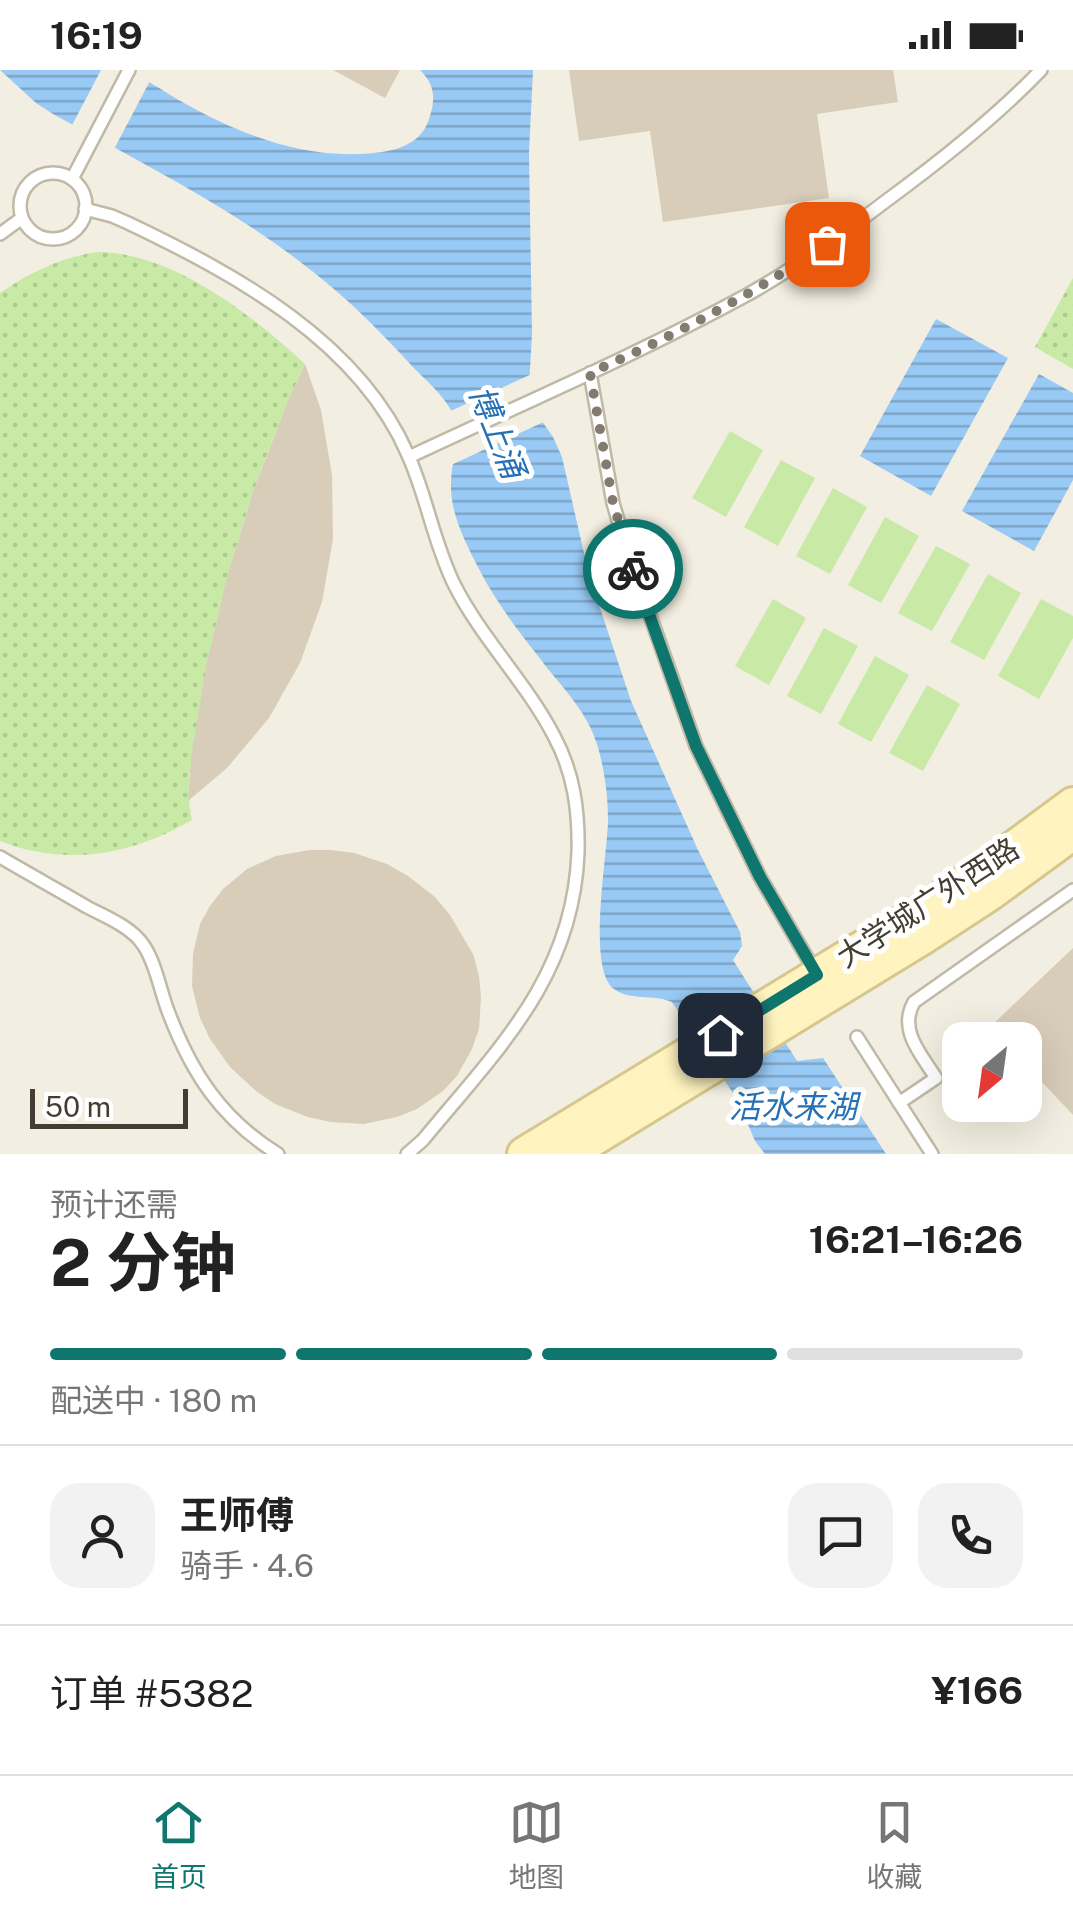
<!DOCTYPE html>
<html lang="zh">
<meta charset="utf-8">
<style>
:root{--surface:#fff;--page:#f2f2f2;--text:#222;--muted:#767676;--line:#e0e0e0;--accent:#0f766e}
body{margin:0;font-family:"Public Sans","Noto Sans SC",sans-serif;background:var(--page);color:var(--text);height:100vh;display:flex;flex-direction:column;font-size:38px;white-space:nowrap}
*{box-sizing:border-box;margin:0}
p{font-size:32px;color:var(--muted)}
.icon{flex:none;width:55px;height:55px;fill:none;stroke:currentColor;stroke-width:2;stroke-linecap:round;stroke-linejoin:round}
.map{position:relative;height:1084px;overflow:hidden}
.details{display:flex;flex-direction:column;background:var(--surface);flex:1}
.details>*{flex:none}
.needle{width:65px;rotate:209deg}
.fabs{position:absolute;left:942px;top:952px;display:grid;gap:20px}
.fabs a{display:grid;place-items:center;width:100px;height:100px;border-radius:20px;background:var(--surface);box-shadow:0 10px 40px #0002;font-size:50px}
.scale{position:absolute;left:30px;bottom:25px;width:158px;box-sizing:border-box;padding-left:10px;border:5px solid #443e32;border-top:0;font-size:28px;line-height:35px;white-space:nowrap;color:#443e32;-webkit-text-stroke:8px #fff;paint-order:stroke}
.pin{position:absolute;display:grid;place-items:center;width:85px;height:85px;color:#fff;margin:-42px;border-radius:20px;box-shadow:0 5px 15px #0006}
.courier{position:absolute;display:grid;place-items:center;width:100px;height:100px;margin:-50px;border:8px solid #0f766e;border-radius:50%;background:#fff;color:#222;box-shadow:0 2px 12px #0007}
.summary em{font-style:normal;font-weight:700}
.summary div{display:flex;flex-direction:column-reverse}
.summary{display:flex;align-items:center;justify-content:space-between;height:170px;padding:0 50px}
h1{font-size:65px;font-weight:700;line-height:75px}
.bar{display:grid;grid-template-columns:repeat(4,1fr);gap:15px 10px;align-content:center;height:120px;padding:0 50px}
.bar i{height:12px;border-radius:8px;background:var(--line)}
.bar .on{background:var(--accent)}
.bar p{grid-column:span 4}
.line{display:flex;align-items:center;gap:25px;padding:0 50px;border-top:2px solid var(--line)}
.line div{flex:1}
.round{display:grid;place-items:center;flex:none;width:105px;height:105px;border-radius:30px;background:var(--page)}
.status{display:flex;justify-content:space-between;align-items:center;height:70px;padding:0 50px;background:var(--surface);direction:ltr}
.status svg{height:28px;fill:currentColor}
.tab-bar{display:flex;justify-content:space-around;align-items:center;height:140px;border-top:2px solid var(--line);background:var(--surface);font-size:28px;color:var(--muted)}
.tab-bar a{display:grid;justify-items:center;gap:5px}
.tab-bar .on{color:var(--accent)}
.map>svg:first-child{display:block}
.grass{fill:#c8eaa6}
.park{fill:url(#park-dots)}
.water{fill:url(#water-rules)}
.pier{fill:#f2eee1}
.building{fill:#d8cdb9}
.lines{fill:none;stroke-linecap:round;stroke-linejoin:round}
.lane-casing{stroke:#c1b9a7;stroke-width:16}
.secondary-casing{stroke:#d5c78d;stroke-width:38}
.lane{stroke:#fff;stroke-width:11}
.secondary{stroke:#fff3bf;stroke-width:32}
.done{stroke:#817c6f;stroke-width:10;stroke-dasharray:0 18}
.route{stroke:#0f766e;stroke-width:12}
.labels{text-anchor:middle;stroke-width:10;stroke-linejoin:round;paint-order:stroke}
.street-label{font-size:30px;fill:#443e32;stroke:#fff}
.water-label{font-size:32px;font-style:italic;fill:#2571b6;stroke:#fff}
</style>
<div class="status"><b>16:19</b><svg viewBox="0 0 49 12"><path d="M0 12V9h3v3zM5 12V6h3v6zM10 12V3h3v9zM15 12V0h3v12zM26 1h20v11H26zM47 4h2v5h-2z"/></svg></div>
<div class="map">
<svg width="1073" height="1084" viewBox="0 0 1073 1084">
<defs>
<pattern id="park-dots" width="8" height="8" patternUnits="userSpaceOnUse" patternTransform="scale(2.5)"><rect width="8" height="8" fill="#c8eaa6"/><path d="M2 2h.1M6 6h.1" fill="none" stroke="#adca8f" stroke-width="1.8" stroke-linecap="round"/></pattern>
<pattern id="water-rules" width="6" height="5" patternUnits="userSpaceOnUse" patternTransform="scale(2.5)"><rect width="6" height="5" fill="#98caf5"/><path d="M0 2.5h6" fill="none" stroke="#7ea5c7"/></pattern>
</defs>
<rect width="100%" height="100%" fill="#f2eee1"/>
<g class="grass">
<polygon points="730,361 763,380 726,447 692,428"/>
<polygon points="781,390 815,408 778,476 744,457"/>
<polygon points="833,418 867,437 830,504 796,486"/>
<polygon points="885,447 919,466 881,533 848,515"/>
<polygon points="936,476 970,494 932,561 898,543"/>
<polygon points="988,504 1021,523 984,590 950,572"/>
<polygon points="773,529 806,548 769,615 735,596"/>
<polygon points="1041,529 1073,546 1073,568 1039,629 998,606"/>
<polygon points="824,558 858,576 821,644 787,626"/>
<polygon points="875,586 909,605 871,672 838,654"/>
<polygon points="927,615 960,634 923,701 889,683"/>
</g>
<g class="park">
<path d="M97,182C172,182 252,245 305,294C253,405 218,523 199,644C193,679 184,715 192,750C132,785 66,797 0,771V223C30,202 60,188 97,182Z"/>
<polygon points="1073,208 1073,299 1035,277"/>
</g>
<g class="water">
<path d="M0,0C28,0 57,0 85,0C97,0 112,0 123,0C138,3 169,25 184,33C245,67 311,92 382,82C403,79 423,70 429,49C436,29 435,15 420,0H533L529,82L532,264L529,317L537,344L553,367L562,387L589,505L631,631L698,780L740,862L742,876L733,890L797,991L823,988L886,1084H765L755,1071L737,1029L672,932C654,924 630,931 614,919C586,898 608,783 608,749C608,725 604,697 597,674C588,645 567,622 548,599C523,567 498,536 479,499C466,474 450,443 451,414C451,391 461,370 454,347C447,327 424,309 411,295C380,261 348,229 312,201C233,138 141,93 53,44L36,33Z"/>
<polygon points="936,249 1008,288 931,426 860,386"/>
<polygon points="1039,304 1073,323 1073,410 1034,481 962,441"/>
</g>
<g class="pier">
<polygon points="101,0 135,0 151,9 112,83 70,59"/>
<polygon points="534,303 535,327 548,350 449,396 453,362 446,343"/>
</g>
<g class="building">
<polygon points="333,0 400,0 385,28"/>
<polygon points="569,0 893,0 898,32 817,44 829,128 663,152 650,61 579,71"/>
<polygon points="305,294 321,340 332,405 333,469 322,532 300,593 269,648 227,698 188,731 191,688 206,597 227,507 254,419 287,333"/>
<polygon points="309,780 331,780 354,783 387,794 408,806 435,827 450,845 473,884 479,906 481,927 479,959 472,979 457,1006 443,1021 417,1039 397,1047 364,1054 330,1052 308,1047 275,1034 256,1021 230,997 210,969 200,948 192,916 193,884 200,854 210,836 223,819 247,799 276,786"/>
<polygon points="1073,878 1073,1045 1025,994 1025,970 1002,970 990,957"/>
</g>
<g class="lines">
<defs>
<g id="lane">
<circle cx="53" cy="136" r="33"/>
<polyline points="72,109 129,0"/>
<path d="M85,139L112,146L128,153C235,204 359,271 408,385C427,427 433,471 454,514C481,568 526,612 554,666C574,703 579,741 578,783C573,908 497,980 423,1070L407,1084"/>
<polyline points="0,164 22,148"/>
<polyline points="590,303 613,433 625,474 696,676 760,807 816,903"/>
<path d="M409,387C522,334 636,285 745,226C796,198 844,163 890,128C943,89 995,48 1041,0"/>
<path d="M0,787C29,804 58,820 87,837C106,847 132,857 144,876C156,894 160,920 168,941C191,1002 221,1049 278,1084"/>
<polyline points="857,967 932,1084"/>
<path d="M899,1033L936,1008C921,984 898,960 914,932L1073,820"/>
</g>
<g id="secondary">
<polyline points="524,1084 909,849 978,804 1073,734"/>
<polyline points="569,1084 922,868 991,823 1073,763"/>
</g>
</defs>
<use href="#lane" class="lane-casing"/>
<use href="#secondary" class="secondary-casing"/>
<use href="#lane" class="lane"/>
<use href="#secondary" class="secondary"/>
</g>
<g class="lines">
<path class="done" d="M633,499L613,433L590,303C673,266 752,225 827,174"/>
<polyline class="route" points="633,499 696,676 760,807 817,905 720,965"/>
</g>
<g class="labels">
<g class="street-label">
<text transform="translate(928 833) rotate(-33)" y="10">大学城广外西路</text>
</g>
<g class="water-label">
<text transform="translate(497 362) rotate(68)" y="11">博上涌</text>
<text x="793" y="1048">活水来湖</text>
</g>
</g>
</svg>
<div class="fabs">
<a><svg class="needle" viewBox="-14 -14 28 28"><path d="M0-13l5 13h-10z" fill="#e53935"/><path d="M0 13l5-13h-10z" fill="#767676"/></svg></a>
</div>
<div class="scale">50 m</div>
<div class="pin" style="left:827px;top:174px;background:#ea580c"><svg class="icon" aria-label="bag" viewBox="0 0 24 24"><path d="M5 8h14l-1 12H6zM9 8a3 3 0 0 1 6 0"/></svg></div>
<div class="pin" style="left:720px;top:965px;background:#1f2937"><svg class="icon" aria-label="home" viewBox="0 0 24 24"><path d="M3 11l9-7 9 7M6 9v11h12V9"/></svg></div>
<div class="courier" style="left:633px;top:499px"><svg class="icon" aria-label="bike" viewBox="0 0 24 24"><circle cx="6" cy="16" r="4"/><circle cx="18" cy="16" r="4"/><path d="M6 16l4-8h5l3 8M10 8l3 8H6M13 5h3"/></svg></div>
</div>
<section class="details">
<div class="summary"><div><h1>2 分钟</h1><p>预计还需</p></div><em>16:21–16:26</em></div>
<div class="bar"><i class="on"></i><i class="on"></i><i class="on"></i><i></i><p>配送中 · 180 m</p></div>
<div class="line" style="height:180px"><a class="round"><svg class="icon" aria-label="person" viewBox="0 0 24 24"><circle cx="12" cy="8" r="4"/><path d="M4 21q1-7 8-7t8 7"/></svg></a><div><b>王师傅</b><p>骑手 · 4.6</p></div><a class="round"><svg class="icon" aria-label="chat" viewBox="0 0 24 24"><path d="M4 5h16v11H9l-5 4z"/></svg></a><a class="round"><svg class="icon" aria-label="phone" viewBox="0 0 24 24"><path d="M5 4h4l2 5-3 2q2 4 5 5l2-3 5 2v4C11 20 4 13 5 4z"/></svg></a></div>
<div class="line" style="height:130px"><div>订单 #5382</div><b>¥166</b></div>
</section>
<nav class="tab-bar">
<a class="on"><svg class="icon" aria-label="home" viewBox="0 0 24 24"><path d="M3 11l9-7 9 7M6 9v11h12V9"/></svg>首页</a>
<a><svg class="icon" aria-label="map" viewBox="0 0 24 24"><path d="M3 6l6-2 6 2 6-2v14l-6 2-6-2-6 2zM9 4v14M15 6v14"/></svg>地图</a>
<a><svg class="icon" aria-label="saved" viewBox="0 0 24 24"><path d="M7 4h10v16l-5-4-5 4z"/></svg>收藏</a>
</nav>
